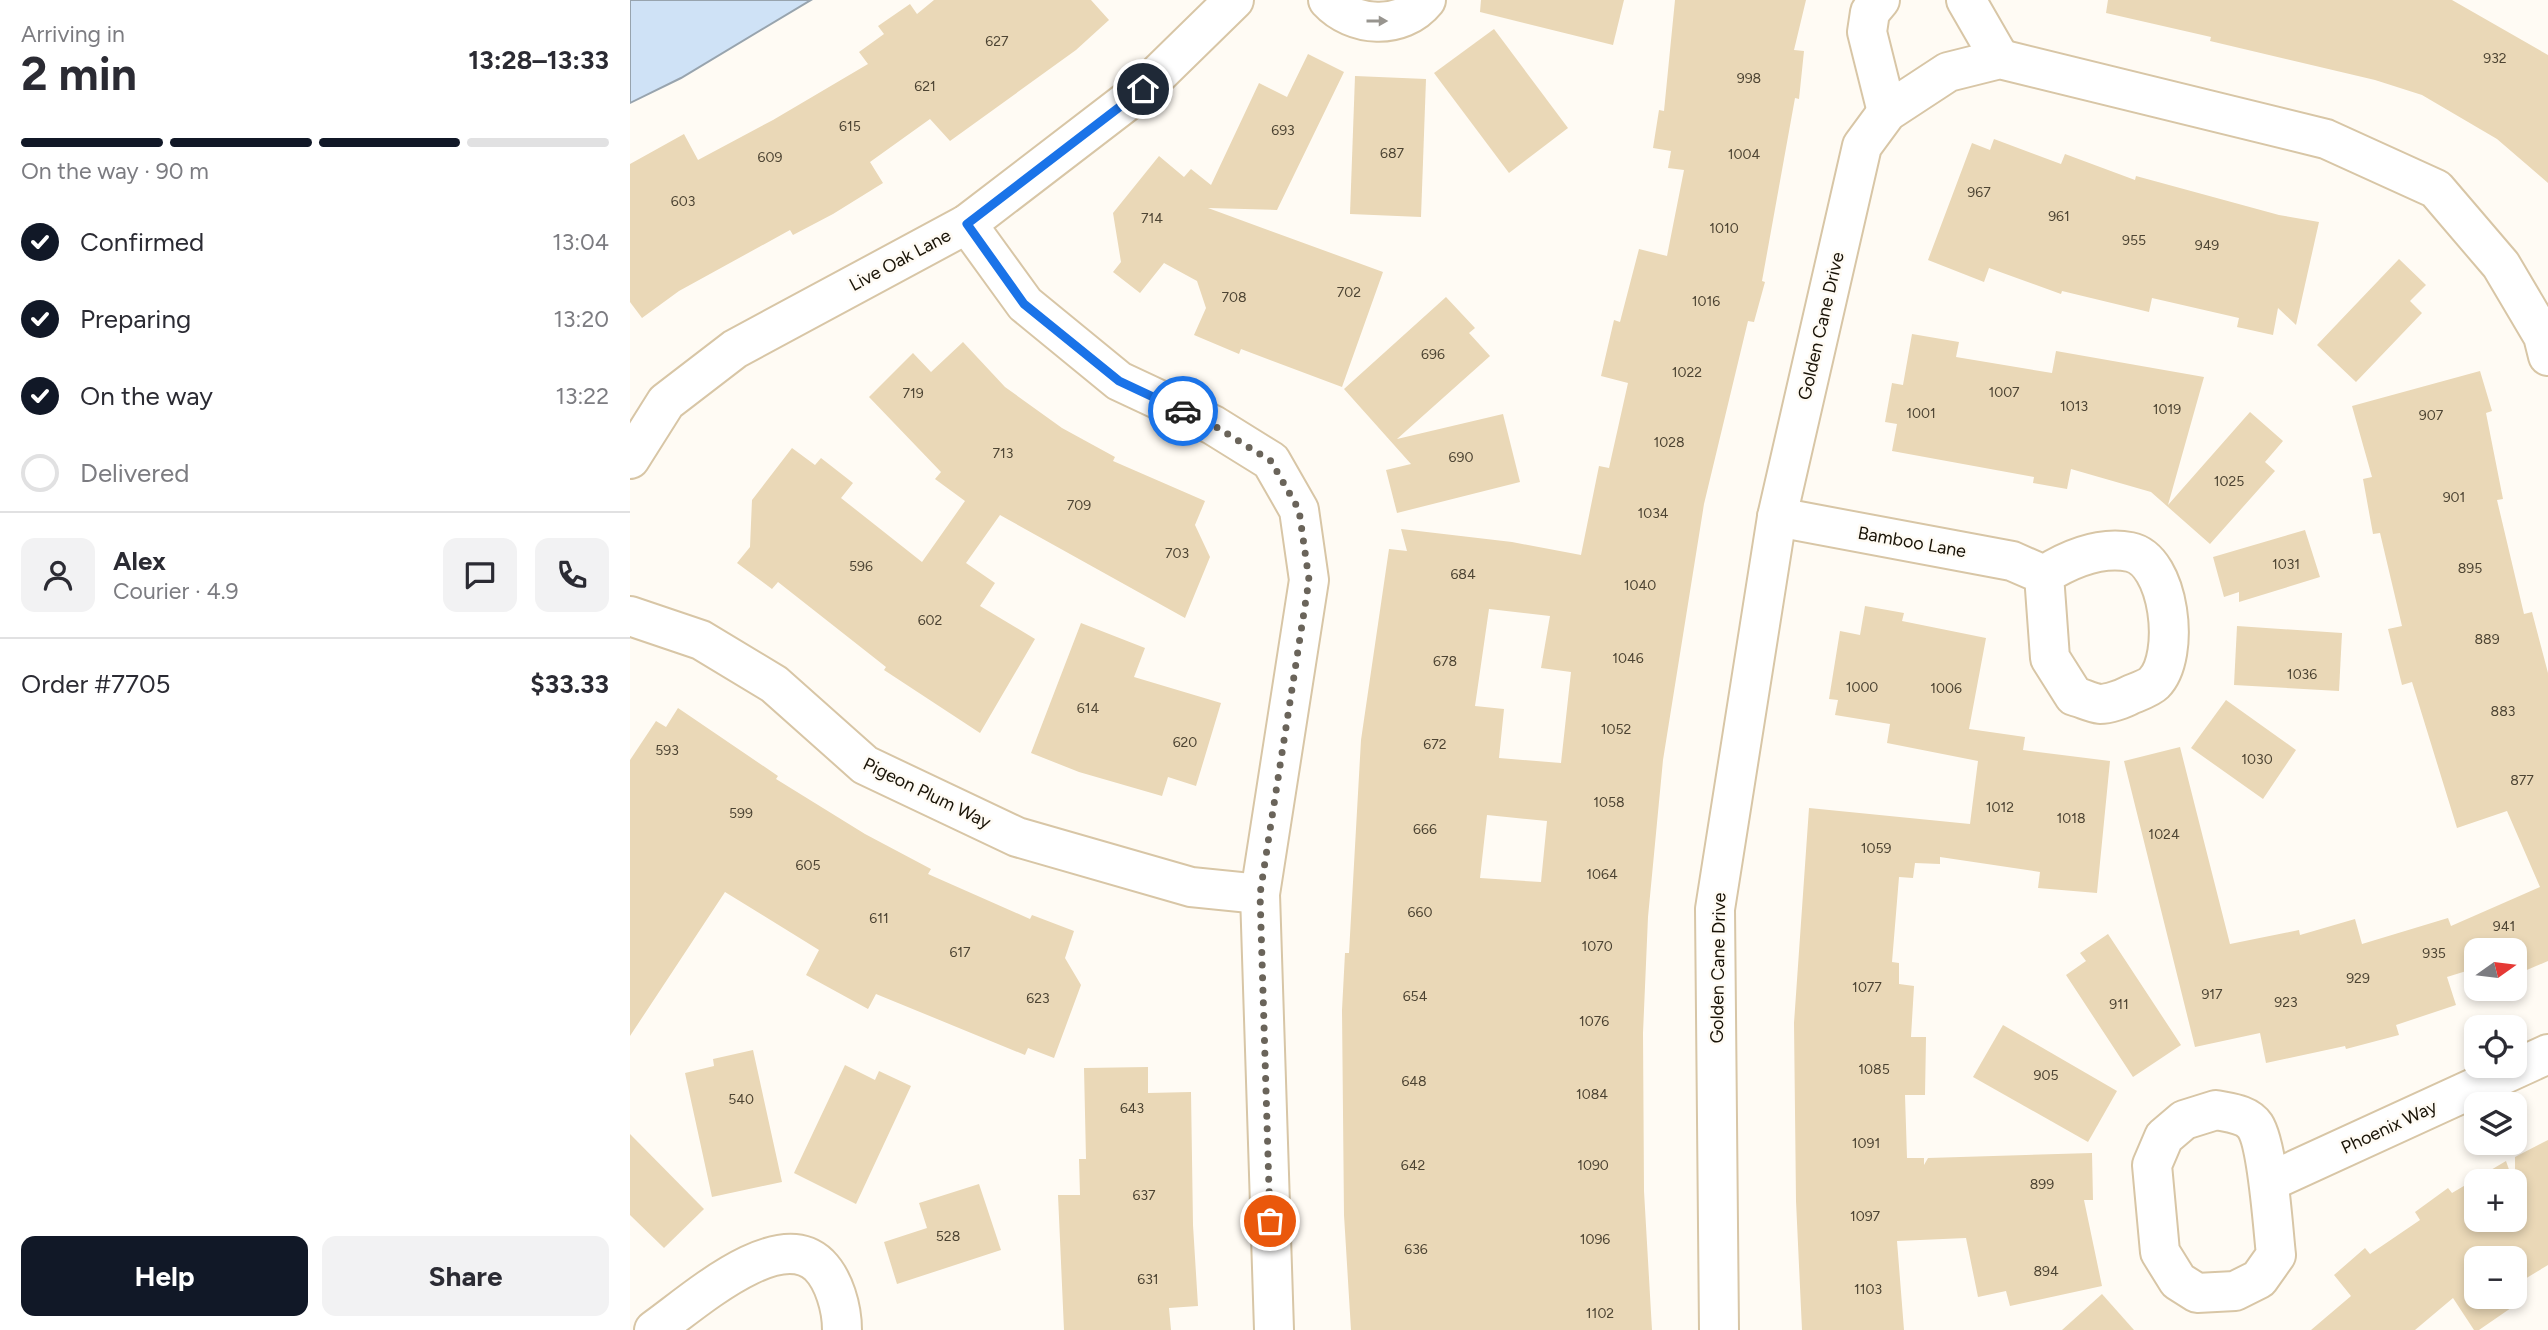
<!DOCTYPE html>
<meta charset="utf-8">
<style>
:root{--surface:#fff;--page:#f2f2f3;--text:#2b2b33;--muted:#7c7c81;--line:#e1e1e2;--accent:#111827}
body{margin:0;font-family:Figtree,sans-serif;background:var(--page);color:var(--text);height:100vh;display:flex;flex-direction:column;font-size:26px;white-space:nowrap}
*{box-sizing:border-box;margin:0}
p{font-size:23px;color:var(--muted)}
.icon{flex:none;width:38px;height:38px;fill:none;stroke:currentColor;stroke-width:2;stroke-linecap:round;stroke-linejoin:round}
.map{position:relative;flex:1;overflow:hidden}
.side{display:flex;flex-direction:column;background:var(--surface);width:630px}
.side>*{flex:none}
.needle{width:46px;rotate:76deg}
.controls{position:absolute;left:1834px;top:938px;display:grid;gap:14px}
.controls a{display:grid;place-items:center;width:63px;height:63px;border-radius:14px;background:var(--surface);box-shadow:0 4px 10px #0003;font-size:35px}
.pin{position:absolute;display:grid;place-items:center;width:60px;height:60px;color:#fff;margin:-30px;border:4px solid #fff;border-radius:50%;box-shadow:0 2px 7px #0007}
.courier{position:absolute;display:grid;place-items:center;width:70px;height:70px;margin:-35px;border:5px solid #1a73e8;border-radius:50%;background:#fff;color:#222;box-shadow:0 2px 9px #0007}
.head em{font-style:normal;font-weight:700}
.head div{display:flex;flex-direction:column-reverse}
.head{display:flex;align-items:center;justify-content:space-between;height:119px;padding:0 21px}
h1{font-size:46px;font-weight:700;line-height:52px}
.bar{display:grid;grid-template-columns:repeat(4,1fr);gap:10px 7px;align-content:center;height:84px;padding:0 21px}
.bar i{height:9px;border-radius:5px;background:var(--line)}
.bar .active{background:var(--accent)}
.bar p{grid-column:span 4}
.line{display:flex;align-items:center;gap:18px;padding:0 21px;border-top:2px solid var(--line)}
.line div{flex:1}
.round{display:grid;place-items:center;flex:none;width:74px;height:74px;border-radius:14px;background:var(--page)}
ol{padding:0 21px;list-style:none}
li{display:flex;align-items:center;gap:21px;height:77px}
li p{margin-inline-start:auto}
li .icon{padding:7px;border-radius:50%;background:var(--accent);color:#fff;stroke-width:4}
li:last-child{color:var(--muted)}
li i{width:38px;height:38px;border:4px solid var(--line);border-radius:50%}
.primary-button{display:flex;gap:14px;margin-top:auto;padding:14px 21px}
.primary-button a{flex:1;height:80px;border-radius:14px;background:var(--accent);color:#fff;font-size:28px;font-weight:700;line-height:80px;text-align:center}
.primary-button a+a{background:var(--page);color:var(--text)}
main{display:flex;flex:1;min-height:0}
.map>svg:first-child{display:block}
.water{fill:#cfe2f6;stroke:#98a4ae;stroke-width:2}
.building{fill:#ead8b7;fill-rule:evenodd}
.lines{fill:none;stroke-linecap:round;stroke-linejoin:round}
.minor-casing{stroke:#d8c6a6;stroke-width:42}
.minor{stroke:#fff;stroke-width:38}
.oneway{fill:#98958f}
.done{stroke:#6a645a;stroke-width:7;stroke-dasharray:0 12.6}
.route{stroke:#1a73e8;stroke-width:9}
.labels{text-anchor:middle;stroke-width:5;stroke-linejoin:round;paint-order:stroke}
.number-label{font-size:14px;fill:#4d4433}
.street-label{font-size:18px;fill:#191307;stroke:#fffbf4}
</style>
<main>
<section class="side">
<div class="head"><div><h1>2 min</h1><p>Arriving in</p></div><em>13:28–13:33</em></div>
<div class="bar"><i class="active"></i><i class="active"></i><i class="active"></i><i></i><p>On the way · 90 m</p></div>
<ol>
<li><svg class="icon" aria-label="check" viewBox="0 0 24 24"><path d="M5 12l5 5 9-10"/></svg>Confirmed<p>13:04</p></li>
<li><svg class="icon" aria-label="check" viewBox="0 0 24 24"><path d="M5 12l5 5 9-10"/></svg>Preparing<p>13:20</p></li>
<li><svg class="icon" aria-label="check" viewBox="0 0 24 24"><path d="M5 12l5 5 9-10"/></svg>On the way<p>13:22</p></li>
<li><i></i>Delivered</li>
</ol>
<div class="line" style="height:126px"><a class="round"><svg class="icon" aria-label="person" viewBox="0 0 24 24"><circle cx="12" cy="8" r="4"/><path d="M4 21q1-7 8-7t8 7"/></svg></a><div><b>Alex</b><p>Courier · 4.9</p></div><a class="round"><svg class="icon" aria-label="chat" viewBox="0 0 24 24"><path d="M4 5h16v11H9l-5 4z"/></svg></a><a class="round"><svg class="icon" aria-label="phone" viewBox="0 0 24 24"><path d="M5 4h4l2 5-3 2q2 4 5 5l2-3 5 2v4C11 20 4 13 5 4z"/></svg></a></div>
<div class="line" style="height:91px"><div>Order #7705</div><b>$33.33</b></div>
<div class="primary-button"><a>Help</a><a>Share</a></div>
</section>
<div class="map">
<svg width="1918" height="1330" viewBox="0 0 1918 1330">
<rect width="100%" height="100%" fill="#fffbf4"/>
<polygon class="water" points="0,0 181,0 51,78 0,103"/>
<g class="building">
<polygon points="304,0 461,0 479,20 446,50 320,141 300,119 240,162 253,183 203,214 163,235 160,230 49,291 12,318 0,302 0,164 54,134 68,160 143,120 238,64 229,52 254,34 248,26 280,4 287,14"/>
<polygon points="851,0 994,0 983,45 850,12"/>
<path d="M1045,0H1176L1164,50L1174,51L1169,99L1165,98L1132,281L1135,282L1124,322L1118,321L1074,504L1033,760L1018,917L1013,1033L1014,1191L1022,1330H721L714,1215L712,1010L715,953H719L731,740L759,549L777,551L771,529L882,542L951,555L969,466L979,468L998,383L971,376L984,320L990,322L1009,249L1037,256L1054,170L1038,168L1041,151L1023,148L1029,110L1034,111ZM859,609L920,616L911,668L941,672L931,763L869,758L874,709L845,706ZM857,815L917,821L911,882L850,878Z"/>
<polygon points="1478,0 1822,0 1918,55 1918,183 1867,139 1792,95 1745,80 1580,41 1581,37 1476,13"/>
<polygon points="864,29 938,128 879,173 804,73"/>
<polygon points="678,54 714,72 647,210 578,208 753,272 712,387 611,349 609,354 564,335 576,308 567,281 534,263 510,293 483,272 491,262 483,213 529,156 554,177 561,169 581,185 629,83 657,97"/>
<polygon points="725,76 796,79 791,217 720,214"/>
<polygon points="1364,139 1431,164 1435,154 1505,180 1506,176 1649,215 1689,222 1666,325 1648,308 1643,335 1607,327 1609,318 1522,298 1519,312 1432,291 1431,294 1359,268 1354,282 1298,260 1342,143 1360,150"/>
<polygon points="1769,259 1796,285 1780,301 1792,313 1726,382 1687,345"/>
<polygon points="816,297 845,328 839,333 860,356 767,439 873,414 890,482 767,513 756,470 781,464 714,389"/>
<polygon points="1282,334 1329,342 1326,357 1422,373 1426,351 1574,377 1538,505 1620,412 1653,441 1635,462 1645,471 1580,544 1521,492 1441,469 1437,489 1403,483 1404,477 1262,451 1267,424 1255,422 1262,383 1273,385"/>
<polygon points="333,342 375,387 432,428 485,457 483,461 575,501 565,525 580,557 555,618 370,515 336,563 365,583 350,606 405,639 350,733 254,670 256,667 148,582 142,589 107,563 120,547 122,500 162,448 185,465 191,458 223,483 211,498 292,562 335,501 305,479 311,472 239,397 283,353 301,372"/>
<polygon points="1850,371 1862,411 1856,413 1873,499 1867,500 1894,614 1902,612 1918,673 1918,961 1885,975 1885,950 1846,950 1846,968 1817,977 1826,1005 1766,1025 1769,1035 1716,1049 1715,1046 1636,1063 1630,1033 1565,1047 1494,761 1550,747 1600,944 1669,930 1670,935 1725,919 1732,944 1818,918 1821,926 1910,887 1877,811 1827,828 1782,682 1772,685 1758,629 1772,626 1750,533 1743,534 1733,479 1742,477 1722,406"/>
<polygon points="1675,530 1690,577 1609,602 1609,592 1594,597 1583,557"/>
<polygon points="1235,606 1274,613 1272,621 1356,638 1339,729 1395,737 1393,750 1480,761 1467,893 1408,888 1410,872 1310,857 1310,864 1285,863 1283,878 1269,877 1262,962 1269,963 1269,984 1284,986 1281,1037 1296,1037 1295,1095 1275,1095 1277,1158 1294,1158 1294,1165 1298,1158 1462,1153 1463,1200 1454,1200 1472,1286 1380,1306 1376,1291 1348,1297 1336,1238 1267,1241 1274,1330 1172,1330 1166,1201 1164,1023 1179,808 1340,824 1348,761 1257,743 1260,724 1205,715 1208,700 1199,699 1210,631 1230,635"/>
<polygon points="451,623 515,648 504,677 591,703 566,786 538,777 532,796 449,772 401,753"/>
<polygon points="1607,626 1712,633 1709,691 1604,685"/>
<polygon points="1596,700 1666,750 1633,799 1561,748"/>
<polygon points="48,708 148,776 146,779 235,834 301,869 298,874 400,919 402,915 444,931 435,958 451,985 424,1058 398,1048 395,1055 246,994 238,1009 176,975 189,950 95,892 0,1036 0,760 26,721 36,727"/>
<polygon points="1478,934 1551,1045 1503,1077 1436,975 1456,961 1450,953"/>
<polygon points="1373,1025 1487,1091 1458,1142 1343,1077"/>
<polygon points="123,1050 152,1182 82,1197 55,1073 84,1066 83,1059"/>
<polygon points="215,1065 245,1080 249,1071 281,1086 226,1204 164,1173"/>
<polygon points="518,1067 518,1093 561,1092 563,1225 568,1306 539,1308 541,1330 434,1330 428,1195 450,1195 449,1159 456,1159 454,1068"/>
<polygon points="0,1134 74,1209 34,1248 0,1215"/>
<polygon points="1918,1140 1918,1265 1885,1285 1885,1258 1846,1258 1846,1297 1885,1297 1885,1286 1894,1299 1849,1330 1844,1330 1823,1298 1785,1330 1681,1330 1721,1296 1704,1275 1735,1248 1740,1254 1790,1220 1785,1212 1818,1188 1822,1193 1876,1161 1883,1181 1846,1181 1846,1220 1885,1220 1885,1157"/>
<polygon points="349,1184 371,1250 267,1284 254,1242 297,1228 289,1203"/>
<polygon points="1472,1294 1504,1330 1432,1330"/>
</g>
<g class="lines">
<defs>
<g id="minor">
<path d="M698,0C723,27 771,31 796,0"/>
<polyline points="1250,0 1240,12 1237,32 1257,112"/>
<polyline points="1336,0 1370,59"/>
<polyline points="337,224 395,304 489,381 583,425 641,461 669,510 679,580 630,894 644,1330"/>
<polyline points="0,459 36,402 105,349 337,224 513,89 604,0"/>
<path d="M1147,517L1382,561L1414,575L1420,658L1444,696C1452,698 1462,703 1470,704C1478,704 1493,699 1500,695C1507,692 1519,688 1524,683C1551,656 1540,560 1500,552C1469,546 1438,560 1414,575"/>
<polyline points="0,616 71,640 144,684 235,765 387,837 561,887 630,894"/>
<path d="M1586,1110C1600,1113 1617,1114 1625,1126C1638,1146 1643,1229 1646,1255L1629,1279L1605,1291L1567,1293L1548,1281L1530,1252L1522,1165L1534,1137L1554,1120Z"/>
<polyline points="1639,1182 1918,1054"/>
<path d="M24,1330C60,1305 147,1225 189,1265C204,1280 212,1308 212,1330"/>
<polyline points="1089,1330 1085,909 1147,517 1232,146 1257,112 1318,72 1370,59 1696,139 1806,189 1871,265 1913,336 1918,356"/>
</g>
</defs>
<use href="#minor" class="minor-casing"/>
<use href="#minor" class="minor"/>
</g>
<defs><path id="oneway-solid" d="M-6-.8H1V-3.2L6.5 0L1 3.2V.8H-6Z" transform="scale(1.75)"/></defs>
<use class="oneway" href="#oneway-solid" transform="translate(747 21)"/>
<g class="lines">
<polyline class="done" points="553,411 583,425 641,461 669,510 679,580 630,894 640,1221"/>
<polyline class="route" points="513,89 337,224 394,304 489,381 553,411"/>
</g>
<g class="labels">
<g class="number-label">
<text x="367" y="46">627</text>
<text x="1865" y="63">932</text>
<text x="1119" y="83">998</text>
<text x="295" y="91">621</text>
<text x="220" y="131">615</text>
<text x="653" y="135">693</text>
<text x="762" y="158">687</text>
<text x="1114" y="159">1004</text>
<text x="140" y="162">609</text>
<text x="1349" y="197">967</text>
<text x="53" y="206">603</text>
<text x="1429" y="221">961</text>
<text x="522" y="223">714</text>
<text x="1094" y="233">1010</text>
<text x="1504" y="245">955</text>
<text x="1577" y="250">949</text>
<text x="719" y="297">702</text>
<text x="604" y="302">708</text>
<text x="1076" y="306">1016</text>
<text x="803" y="359">696</text>
<text x="1057" y="377">1022</text>
<text x="1374" y="397">1007</text>
<text x="283" y="398">719</text>
<text x="1444" y="411">1013</text>
<text x="1537" y="414">1019</text>
<text x="1291" y="418">1001</text>
<text x="1801" y="420">907</text>
<text x="1039" y="447">1028</text>
<text x="373" y="458">713</text>
<text x="831" y="462">690</text>
<text x="1599" y="486">1025</text>
<text x="1824" y="502">901</text>
<text x="449" y="510">709</text>
<text x="1023" y="518">1034</text>
<text x="547" y="558">703</text>
<text x="1656" y="569">1031</text>
<text x="231" y="571">596</text>
<text x="1840" y="573">895</text>
<text x="833" y="579">684</text>
<text x="1010" y="590">1040</text>
<text x="300" y="625">602</text>
<text x="1857" y="644">889</text>
<text x="998" y="663">1046</text>
<text x="815" y="666">678</text>
<text x="1672" y="679">1036</text>
<text x="1232" y="692">1000</text>
<text x="1316" y="693">1006</text>
<text x="458" y="713">614</text>
<text x="1873" y="716">883</text>
<text x="986" y="734">1052</text>
<text x="555" y="747">620</text>
<text x="805" y="749">672</text>
<text x="37" y="755">593</text>
<text x="1627" y="764">1030</text>
<text x="1892" y="785">877</text>
<text x="979" y="807">1058</text>
<text x="1370" y="812">1012</text>
<text x="111" y="818">599</text>
<text x="1441" y="823">1018</text>
<text x="795" y="834">666</text>
<text x="1534" y="839">1024</text>
<text x="1246" y="853">1059</text>
<text x="178" y="870">605</text>
<text x="972" y="879">1064</text>
<text x="790" y="917">660</text>
<text x="249" y="923">611</text>
<text x="1874" y="931">941</text>
<text x="967" y="951">1070</text>
<text x="330" y="957">617</text>
<text x="1804" y="958">935</text>
<text x="1728" y="983">929</text>
<text x="1237" y="992">1077</text>
<text x="1582" y="999">917</text>
<text x="785" y="1001">654</text>
<text x="408" y="1003">623</text>
<text x="1656" y="1007">923</text>
<text x="1489" y="1009">911</text>
<text x="964" y="1026">1076</text>
<text x="1244" y="1074">1085</text>
<text x="1416" y="1080">905</text>
<text x="784" y="1086">648</text>
<text x="962" y="1099">1084</text>
<text x="111" y="1104">540</text>
<text x="502" y="1113">643</text>
<text x="1236" y="1148">1091</text>
<text x="783" y="1170">642</text>
<text x="963" y="1170">1090</text>
<text x="1412" y="1189">899</text>
<text x="514" y="1200">637</text>
<text x="1235" y="1221">1097</text>
<text x="318" y="1241">528</text>
<text x="965" y="1244">1096</text>
<text x="786" y="1254">636</text>
<text x="1416" y="1276">894</text>
<text x="518" y="1284">631</text>
<text x="1238" y="1294">1103</text>
<text x="970" y="1318">1102</text>
</g>
<g class="street-label">
<text transform="translate(270 260) rotate(-28)" y="6">Live Oak Lane</text>
<text transform="translate(1191 326) rotate(-77)" y="6">Golden Cane Drive</text>
<text transform="translate(1282 542) rotate(10)" y="6">Bamboo Lane</text>
<text transform="translate(297 793) rotate(26)" y="6">Pigeon Plum Way</text>
<text transform="translate(1088 968) rotate(-89)" y="6">Golden Cane Drive</text>
<text transform="translate(1759 1127) rotate(-25)" y="6">Phoenix Way</text>
</g>
</g>
</svg>
<div class="controls">
<a><svg class="needle" viewBox="-14 -14 28 28"><path d="M0-13l5 13h-10z" fill="#e53935"/><path d="M0 13l5-13h-10z" fill="#7c7c81"/></svg></a>
<a><svg class="icon" aria-label="locate" viewBox="0 0 24 24"><circle cx="12" cy="12" r="6"/><path d="M12 2v4M12 18v4M2 12h4M18 12h4"/></svg></a>
<a><svg class="icon" aria-label="layers" viewBox="0 0 24 24"><path d="M12 4l9 5-9 5-9-5zM3 14l9 5 9-5"/></svg></a>
<a>+</a>
<a>−</a>
</div>
<div class="pin" style="left:640px;top:1221px;background:#ea580c"><svg class="icon" aria-label="bag" viewBox="0 0 24 24"><path d="M5 8h14l-1 12H6zM9 8a3 3 0 0 1 6 0"/></svg></div>
<div class="pin" style="left:513px;top:89px;background:#1f2937"><svg class="icon" aria-label="home" viewBox="0 0 24 24"><path d="M3 11l9-7 9 7M6 9v11h12V9"/></svg></div>
<div class="courier" style="left:553px;top:411px"><svg class="icon" aria-label="car" viewBox="0 0 24 24"><path d="M5 17H2v-5l4-1 3-4h7l3 4 3 1v5h-3M9 17h6M6 11h13"/><circle cx="7" cy="17" r="2"/><circle cx="17" cy="17" r="2"/></svg></div>
</div>
</main>
